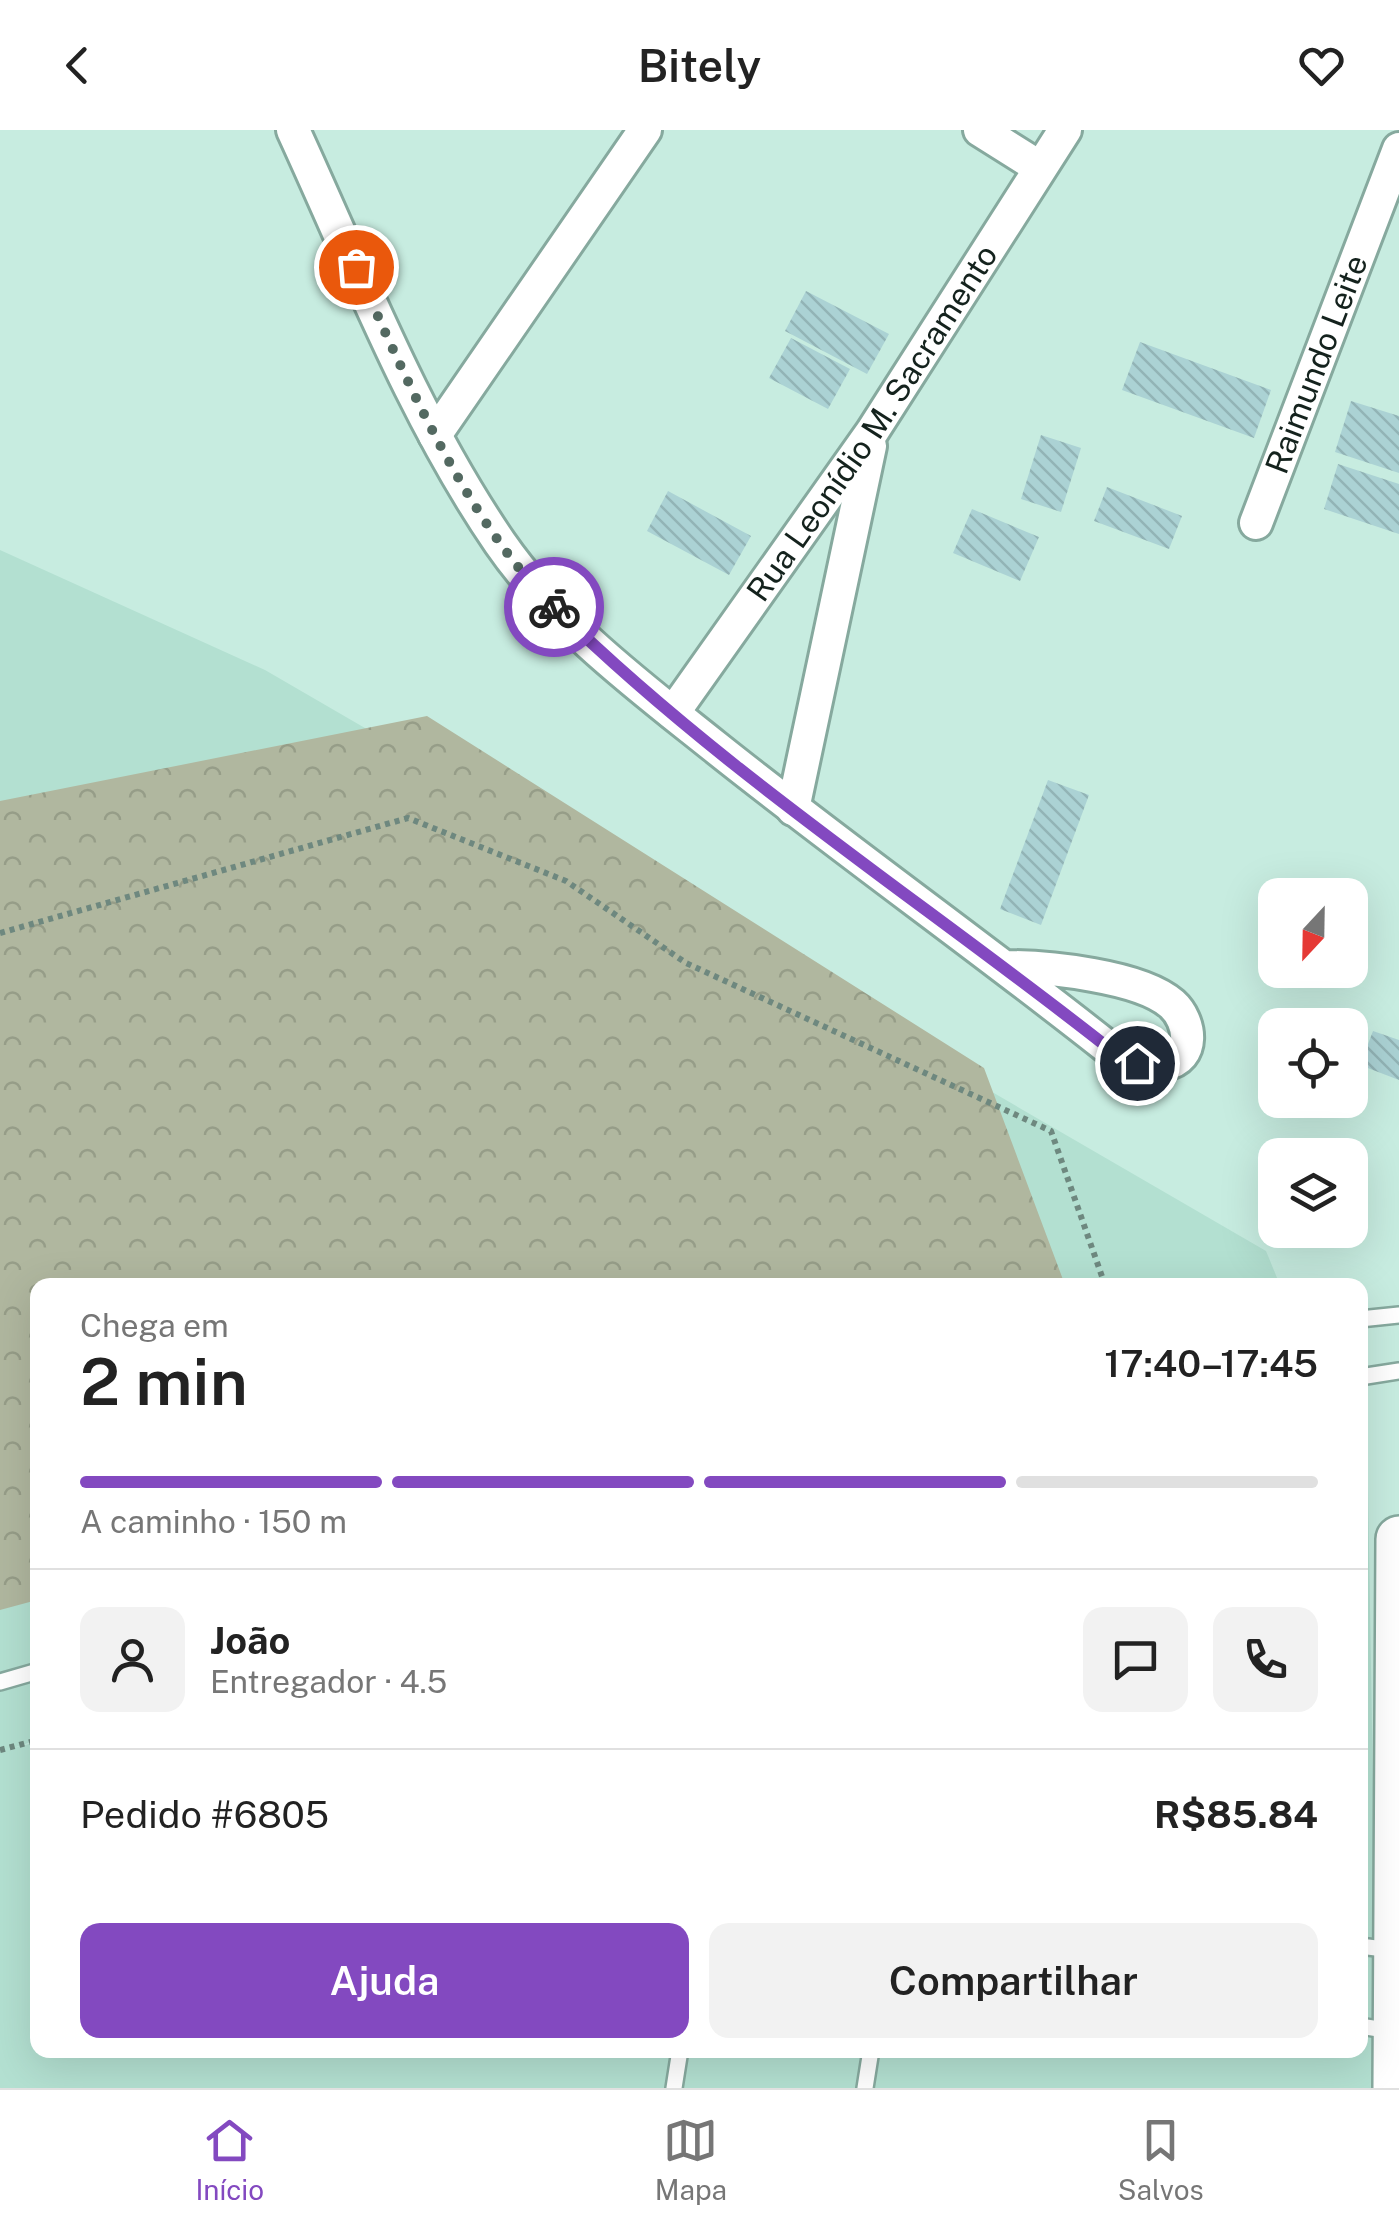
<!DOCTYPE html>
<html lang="pt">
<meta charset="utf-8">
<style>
:root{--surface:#fff;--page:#f2f2f2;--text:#222;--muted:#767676;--line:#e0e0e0;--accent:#8349c0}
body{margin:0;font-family:"Public Sans",sans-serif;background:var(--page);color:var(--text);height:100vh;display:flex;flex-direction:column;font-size:38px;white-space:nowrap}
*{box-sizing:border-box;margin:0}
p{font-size:32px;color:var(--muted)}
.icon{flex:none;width:55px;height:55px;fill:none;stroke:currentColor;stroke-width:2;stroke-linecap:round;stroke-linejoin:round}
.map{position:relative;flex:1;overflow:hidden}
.side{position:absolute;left:30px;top:1148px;width:1338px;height:780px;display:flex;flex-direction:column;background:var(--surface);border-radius:20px;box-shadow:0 10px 40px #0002}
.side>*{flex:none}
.needle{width:65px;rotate:202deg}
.buttons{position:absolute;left:1258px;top:748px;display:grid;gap:20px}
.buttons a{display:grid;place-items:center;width:110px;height:110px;border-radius:20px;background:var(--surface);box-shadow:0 10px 40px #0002;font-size:50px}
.pin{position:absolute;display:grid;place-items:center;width:85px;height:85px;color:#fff;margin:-42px;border:5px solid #fff;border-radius:50%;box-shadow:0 2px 10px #0007}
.courier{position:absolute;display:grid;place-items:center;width:100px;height:100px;margin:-50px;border:8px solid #8349c0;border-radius:50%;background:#fff;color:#222;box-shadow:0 2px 12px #0007}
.headline em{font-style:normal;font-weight:600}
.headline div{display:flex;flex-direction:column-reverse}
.headline{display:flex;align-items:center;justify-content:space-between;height:170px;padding:0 50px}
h1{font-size:65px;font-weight:600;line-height:75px}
.bar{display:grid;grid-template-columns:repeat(4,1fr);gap:15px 10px;align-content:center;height:120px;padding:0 50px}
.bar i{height:12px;border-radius:8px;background:var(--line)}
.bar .on{background:var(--accent)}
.bar p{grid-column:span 4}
.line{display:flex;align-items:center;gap:25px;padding:0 50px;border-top:2px solid var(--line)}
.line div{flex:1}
.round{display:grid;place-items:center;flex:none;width:105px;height:105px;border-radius:20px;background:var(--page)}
.action{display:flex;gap:20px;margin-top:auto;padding:20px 50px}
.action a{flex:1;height:115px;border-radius:20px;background:var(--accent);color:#fff;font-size:40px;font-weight:600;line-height:115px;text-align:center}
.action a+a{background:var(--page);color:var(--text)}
header{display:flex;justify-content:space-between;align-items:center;height:130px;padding:0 50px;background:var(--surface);font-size:45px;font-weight:600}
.tab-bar{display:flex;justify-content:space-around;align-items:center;height:140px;border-top:2px solid var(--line);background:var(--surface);font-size:28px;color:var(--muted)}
.tab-bar a{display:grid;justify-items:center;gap:5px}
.tab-bar .on{color:var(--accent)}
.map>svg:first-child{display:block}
.built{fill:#b3e0d1}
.forest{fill:url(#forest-crowns)}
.building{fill:url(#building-back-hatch)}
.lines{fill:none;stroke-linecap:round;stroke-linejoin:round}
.lane-casing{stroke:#86a99e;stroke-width:20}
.street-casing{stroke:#86a99e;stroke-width:38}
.secondary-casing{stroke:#86a99e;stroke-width:50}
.path{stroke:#6e887f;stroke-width:6;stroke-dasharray:5 5;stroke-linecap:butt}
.lane{stroke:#fff;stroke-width:15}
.street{stroke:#fff;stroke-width:32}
.secondary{stroke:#fff;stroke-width:45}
.done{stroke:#536961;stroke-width:10;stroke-dasharray:0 18}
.route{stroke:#8349c0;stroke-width:12}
.labels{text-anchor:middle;stroke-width:10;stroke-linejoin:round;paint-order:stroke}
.street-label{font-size:32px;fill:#14221d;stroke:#d4faed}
</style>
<header><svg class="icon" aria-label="back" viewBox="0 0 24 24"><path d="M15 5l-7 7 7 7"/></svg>Bitely<svg class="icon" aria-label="heart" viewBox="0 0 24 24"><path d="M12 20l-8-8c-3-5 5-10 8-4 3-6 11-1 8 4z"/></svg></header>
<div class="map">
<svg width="1399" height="1958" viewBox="0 0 1399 1958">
<defs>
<pattern id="forest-crowns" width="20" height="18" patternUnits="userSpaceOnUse" patternTransform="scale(2.5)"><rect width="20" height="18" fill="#b0b79f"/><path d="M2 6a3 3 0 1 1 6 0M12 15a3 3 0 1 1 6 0" fill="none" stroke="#969d88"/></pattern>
<pattern id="building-back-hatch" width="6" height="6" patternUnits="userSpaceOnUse" patternTransform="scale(2.5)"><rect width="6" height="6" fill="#abd2d4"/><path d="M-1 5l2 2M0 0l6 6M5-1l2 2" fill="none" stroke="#92b4b6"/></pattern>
</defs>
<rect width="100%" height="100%" fill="#c7ece0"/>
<polygon class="built" points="0,420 265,540 1266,1121 1280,1155 38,1155 37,1610 13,1618 37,1612 38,1920 1360,1920 1360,1292 1367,1296 1378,1958 0,1958"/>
<polygon class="forest" points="427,586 984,938 1065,1155 38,1155 37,1470 0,1480 0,671"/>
<g class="building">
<polygon points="806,161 889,204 867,244 785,201"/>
<polygon points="791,208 850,239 828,279 769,248"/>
<polygon points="1140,212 1271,260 1254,308 1122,260"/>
<polygon points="1351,271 1399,286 1399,343 1335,322"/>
<polygon points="1041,305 1081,318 1061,382 1021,369"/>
<polygon points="1338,334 1399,354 1399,404 1324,379"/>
<polygon points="1107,357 1182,386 1169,419 1094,391"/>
<polygon points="668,361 751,406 729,445 647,401"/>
<polygon points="972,379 1039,407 1020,451 953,423"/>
<polygon points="1048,650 1089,665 1041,795 1000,779"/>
<polygon points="1373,901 1399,910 1399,950 1360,935"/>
</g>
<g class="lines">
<defs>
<g id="lane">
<polyline points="1360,1189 1399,1185"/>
<polyline points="1360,1247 1399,1241"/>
<polyline points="0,1552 38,1541"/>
<polyline points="1360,1816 1392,1820"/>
<polyline points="1360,1896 1391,1901"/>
<polyline points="674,1958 680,1920"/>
<polyline points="865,1958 871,1920"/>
</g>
<g id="street">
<path d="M293,0C357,139 413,286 500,413C556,494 639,556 714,616C843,719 977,814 1106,916C1124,926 1142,938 1164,934C1196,929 1191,891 1172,874C1140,846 1048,837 1006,837"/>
<polyline points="980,0 1039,37"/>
<polyline points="435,305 645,0"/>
<path id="s1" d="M1256,393L1399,19"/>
<path id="s2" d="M673,583L872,302L1065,0"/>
<polyline points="793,679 870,316"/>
</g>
<polyline id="secondary" points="1396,1958 1399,1409"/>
</defs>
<use href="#lane" class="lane-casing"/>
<use href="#street" class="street-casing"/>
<use href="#secondary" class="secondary-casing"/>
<g class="path">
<polyline points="0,803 408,688 566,751 686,833 1051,1001 1105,1155"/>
<polyline points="0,1620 38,1610"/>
</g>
<use href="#lane" class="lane"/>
<use href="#street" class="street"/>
<use href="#secondary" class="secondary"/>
</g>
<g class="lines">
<path class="done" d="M356,137C405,247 467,392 554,477"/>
<path class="route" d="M554,477C721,641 922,771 1106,916L1137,933"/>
</g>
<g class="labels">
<g class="street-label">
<text dy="11" stroke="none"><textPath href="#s1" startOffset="170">Raimundo Leite</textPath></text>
<text dy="11" stroke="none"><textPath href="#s2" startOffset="352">Rua Leonídio M. Sacramento</textPath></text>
</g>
</g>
</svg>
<div class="buttons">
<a><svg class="needle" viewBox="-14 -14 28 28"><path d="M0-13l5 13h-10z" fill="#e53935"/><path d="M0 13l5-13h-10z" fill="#767676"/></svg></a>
<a><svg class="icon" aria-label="locate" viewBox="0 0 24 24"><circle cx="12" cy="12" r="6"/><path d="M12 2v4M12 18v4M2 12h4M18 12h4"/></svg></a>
<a><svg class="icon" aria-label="layers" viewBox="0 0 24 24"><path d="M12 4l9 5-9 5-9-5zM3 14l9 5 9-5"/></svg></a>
</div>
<div class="pin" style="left:356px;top:137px;background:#ea580c"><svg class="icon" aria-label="bag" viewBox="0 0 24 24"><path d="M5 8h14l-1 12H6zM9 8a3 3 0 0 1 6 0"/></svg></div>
<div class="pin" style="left:1137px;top:933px;background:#1f2937"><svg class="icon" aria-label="home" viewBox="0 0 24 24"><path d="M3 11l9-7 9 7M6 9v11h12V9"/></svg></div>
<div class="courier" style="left:554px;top:477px"><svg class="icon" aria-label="bike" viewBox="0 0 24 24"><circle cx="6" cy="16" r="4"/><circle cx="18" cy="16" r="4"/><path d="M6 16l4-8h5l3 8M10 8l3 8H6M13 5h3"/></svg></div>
<section class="side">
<div class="headline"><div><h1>2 min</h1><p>Chega em</p></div><em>17:40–17:45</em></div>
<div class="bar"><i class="on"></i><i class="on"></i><i class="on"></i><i></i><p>A caminho · 150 m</p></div>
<div class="line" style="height:180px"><a class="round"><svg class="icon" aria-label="person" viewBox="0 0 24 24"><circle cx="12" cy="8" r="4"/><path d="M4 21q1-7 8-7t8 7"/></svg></a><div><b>João</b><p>Entregador · 4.5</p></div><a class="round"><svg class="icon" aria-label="chat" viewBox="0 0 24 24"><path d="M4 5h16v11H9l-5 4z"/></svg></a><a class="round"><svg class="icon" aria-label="phone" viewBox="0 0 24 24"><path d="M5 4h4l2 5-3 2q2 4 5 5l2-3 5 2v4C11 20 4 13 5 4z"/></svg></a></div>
<div class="line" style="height:130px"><div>Pedido #6805</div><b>R$85.84</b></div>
<div class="action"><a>Ajuda</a><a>Compartilhar</a></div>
</section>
</div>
<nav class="tab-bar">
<a class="on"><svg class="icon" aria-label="home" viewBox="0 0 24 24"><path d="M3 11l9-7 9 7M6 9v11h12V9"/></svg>Início</a>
<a><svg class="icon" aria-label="map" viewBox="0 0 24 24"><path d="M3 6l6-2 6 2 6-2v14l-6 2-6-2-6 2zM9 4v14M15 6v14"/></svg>Mapa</a>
<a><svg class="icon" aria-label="saved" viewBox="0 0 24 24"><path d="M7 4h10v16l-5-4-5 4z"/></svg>Salvos</a>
</nav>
